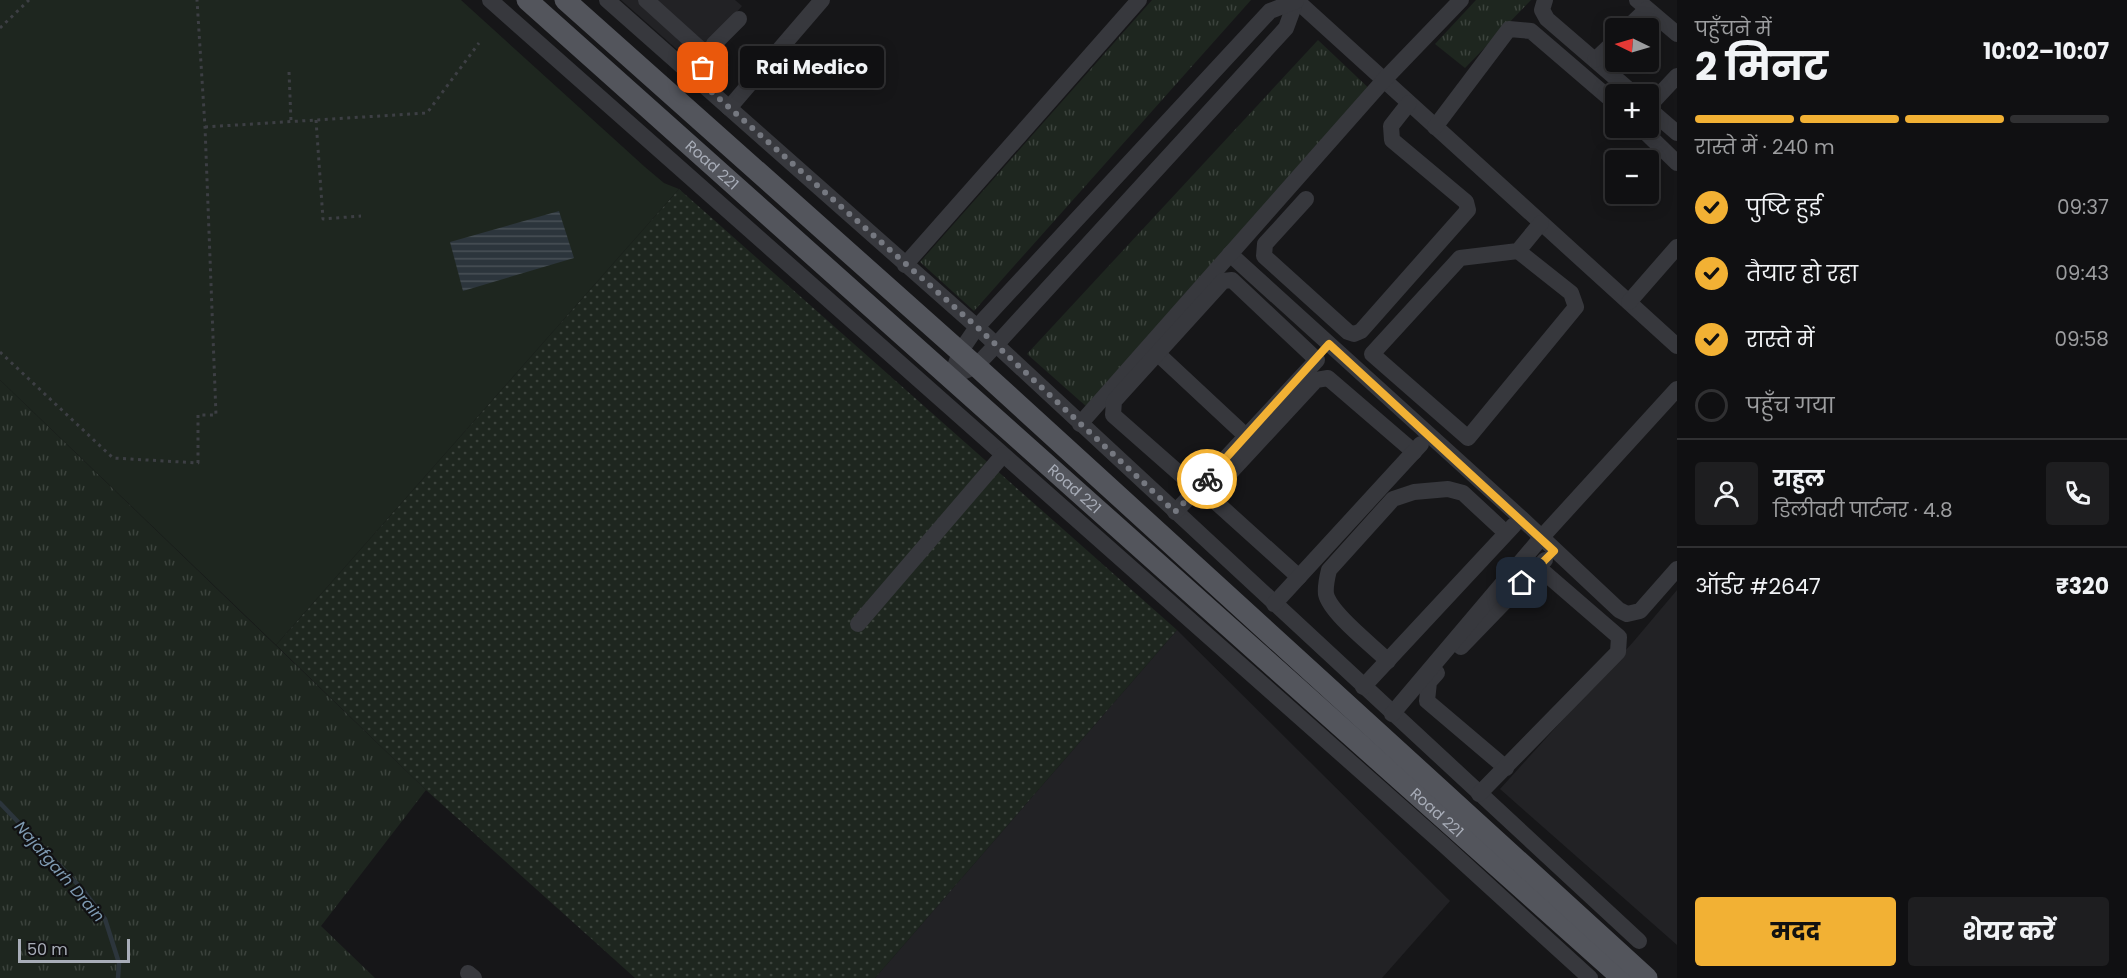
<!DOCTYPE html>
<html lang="hi">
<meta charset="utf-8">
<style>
:root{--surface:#101012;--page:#1e1e20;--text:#f1f3f6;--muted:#9c9d9f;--line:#303032;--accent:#f2b134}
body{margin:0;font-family:Poppins,"Noto Sans Devanagari",sans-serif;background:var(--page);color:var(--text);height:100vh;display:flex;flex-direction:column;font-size:22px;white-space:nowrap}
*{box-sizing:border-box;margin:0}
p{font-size:20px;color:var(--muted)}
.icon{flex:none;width:33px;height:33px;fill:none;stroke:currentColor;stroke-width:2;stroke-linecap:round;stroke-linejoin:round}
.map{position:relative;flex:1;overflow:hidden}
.drawer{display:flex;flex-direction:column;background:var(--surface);width:450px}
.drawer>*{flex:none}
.needle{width:39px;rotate:275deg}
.fabs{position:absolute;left:1605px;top:18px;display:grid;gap:12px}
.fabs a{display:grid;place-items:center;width:54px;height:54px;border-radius:6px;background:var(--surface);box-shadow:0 3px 15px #0003,0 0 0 2px var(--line);font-size:30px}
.scale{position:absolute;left:18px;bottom:15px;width:112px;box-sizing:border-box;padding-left:6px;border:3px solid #a8adb8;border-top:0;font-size:16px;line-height:21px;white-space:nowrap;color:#a8adb8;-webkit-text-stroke:4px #111113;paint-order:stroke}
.pin{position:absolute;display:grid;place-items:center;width:51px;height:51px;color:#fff;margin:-26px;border-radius:12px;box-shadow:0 3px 9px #0006}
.courier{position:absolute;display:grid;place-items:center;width:60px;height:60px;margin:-30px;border:4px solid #f2b134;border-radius:50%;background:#fff;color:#222;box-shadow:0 2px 8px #0007}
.bubble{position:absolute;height:42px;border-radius:6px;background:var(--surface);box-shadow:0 3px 15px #0003,0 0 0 2px var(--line);font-size:20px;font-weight:700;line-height:42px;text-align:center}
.overview em{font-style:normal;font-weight:700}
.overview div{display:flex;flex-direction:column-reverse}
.overview{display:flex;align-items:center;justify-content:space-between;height:102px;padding:0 18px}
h1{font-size:39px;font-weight:700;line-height:45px}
.bar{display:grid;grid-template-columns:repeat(4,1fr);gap:9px 6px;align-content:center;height:72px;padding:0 18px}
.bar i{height:8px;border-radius:4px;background:var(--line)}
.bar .current{background:var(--accent)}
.bar p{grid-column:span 4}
.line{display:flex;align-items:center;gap:15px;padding:0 18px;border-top:2px solid var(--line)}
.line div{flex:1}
.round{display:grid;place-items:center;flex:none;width:63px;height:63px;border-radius:6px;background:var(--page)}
ol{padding:0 18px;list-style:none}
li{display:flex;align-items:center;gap:18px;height:66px}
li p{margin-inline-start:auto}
li .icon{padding:6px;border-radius:50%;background:var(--accent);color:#111;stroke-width:4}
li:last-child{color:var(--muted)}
li i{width:33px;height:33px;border:3px solid var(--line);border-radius:50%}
.primary-button{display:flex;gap:12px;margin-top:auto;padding:12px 18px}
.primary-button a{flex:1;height:69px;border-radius:6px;background:var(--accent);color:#111;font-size:24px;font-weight:700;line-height:69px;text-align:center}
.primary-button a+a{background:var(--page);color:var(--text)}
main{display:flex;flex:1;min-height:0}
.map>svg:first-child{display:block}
.built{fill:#222225}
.grass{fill:url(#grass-dots)}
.park{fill:url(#park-tufts)}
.garden{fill:#1e261f}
.water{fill:url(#water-rules)}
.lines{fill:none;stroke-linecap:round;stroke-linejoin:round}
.stream{stroke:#2c353c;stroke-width:4.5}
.path{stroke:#3d3f44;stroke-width:3;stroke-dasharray:3 4.5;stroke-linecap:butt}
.minor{stroke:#37383d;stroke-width:16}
.major{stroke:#53555c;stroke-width:21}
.done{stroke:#757880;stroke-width:6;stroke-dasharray:0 10.8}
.route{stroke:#f2b134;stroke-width:8}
.labels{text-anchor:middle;stroke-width:4.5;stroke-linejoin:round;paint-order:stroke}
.street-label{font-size:15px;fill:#a8adb8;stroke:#111113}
.water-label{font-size:16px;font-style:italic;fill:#7f9bb3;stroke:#111113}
</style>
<main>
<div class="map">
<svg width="1677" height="978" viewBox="0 0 1677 978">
<defs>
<pattern id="grass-dots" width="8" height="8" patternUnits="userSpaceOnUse" patternTransform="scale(1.5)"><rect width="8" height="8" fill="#1e261f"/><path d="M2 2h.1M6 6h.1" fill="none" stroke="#3c433d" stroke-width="1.8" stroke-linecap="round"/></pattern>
<pattern id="park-tufts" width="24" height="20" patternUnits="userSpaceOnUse" patternTransform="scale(1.5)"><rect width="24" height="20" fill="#1e261f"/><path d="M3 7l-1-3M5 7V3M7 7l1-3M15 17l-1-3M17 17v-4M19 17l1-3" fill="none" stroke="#3c433d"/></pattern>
<pattern id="water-rules" width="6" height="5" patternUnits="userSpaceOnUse" patternTransform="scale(1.5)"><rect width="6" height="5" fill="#2c353c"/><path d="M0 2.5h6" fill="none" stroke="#485056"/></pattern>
</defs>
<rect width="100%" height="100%" fill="#161618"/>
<g class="built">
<polygon points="621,0 735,0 742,6 709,44 729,65 714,82"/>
<polygon points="1677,590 1677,945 1500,789 1634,641"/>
<polygon points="1177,630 1450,901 1382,978 875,978"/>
</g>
<polygon class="grass" points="679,189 1177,630 875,978 635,978 426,790 276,645"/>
<g class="park">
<polygon points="1152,0 1251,0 974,311 920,262"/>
<polygon points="1476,0 1531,0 1465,68 1435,44"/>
<polygon points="1318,40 1376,95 1088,408 1027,354"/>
<polygon points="0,380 426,790 321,926 375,978 0,978"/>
</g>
<polygon class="garden" points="0,0 461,0 645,167 664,183 679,189 276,645 0,380"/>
<polygon class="water" points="559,211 574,258 463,291 450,242"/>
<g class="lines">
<polyline class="stream" points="0,803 83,890 105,919 119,963 118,978"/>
<g class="path">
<polyline points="0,28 29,0"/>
<polyline points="289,72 291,121"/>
<polyline points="316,120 323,219 361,216"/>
<polyline points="205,127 427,113 479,43"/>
<polyline points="0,352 113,458 198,463 198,415 216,415 205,127 197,0"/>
</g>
<g class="minor">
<polyline points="490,0 1443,844 1590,978"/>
<polyline points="607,0 977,327 1639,941"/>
<polyline points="646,0 709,57"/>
<polyline points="1296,0 1677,346"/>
<polyline points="1545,0 1542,10 1547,19 1634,94"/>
<polyline points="1637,0 1677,34"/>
<polyline points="1627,28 1647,9"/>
<polyline points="1595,60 1616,40"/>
<polyline points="697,79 714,44 739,19"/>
<polyline points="1648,107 1677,76"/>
<polyline points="729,108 822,0"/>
<polyline points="1648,108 1677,133"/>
<polyline points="1435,127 1509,29 1531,31 1616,104"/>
<polyline points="1641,128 1677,163"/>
<polyline points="1306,199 1265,244 1264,256 1348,332 1354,334 1361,331 1468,210 1466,202 1392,140 1391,126 1409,103"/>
<polyline points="1518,251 1571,293 1576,307 1468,438 1372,354 1460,258 1518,251 1541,223"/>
<polyline points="1230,254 1521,518 1619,610 1627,614 1640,611 1677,569"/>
<polyline points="905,265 1139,0"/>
<polyline points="1629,302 1677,247"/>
<polyline points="1157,353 1246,436"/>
<polyline points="965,371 976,366 996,345 1286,28 1296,1"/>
<polyline points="951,378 960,352 977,327 1270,11 1296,1"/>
<polyline points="1080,424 1384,80 1461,0"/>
<polyline points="1175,512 1197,489 1317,360 1232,280 1223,281 1114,401 1113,415 1197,489"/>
<polyline points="1299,577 1218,504 1215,489 1316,380 1328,378 1414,452"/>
<polyline points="1274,604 1421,444"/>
<polyline points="858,624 1003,455"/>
<polyline points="1461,647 1545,560"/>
<path d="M1388,661C1373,646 1330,613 1326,594C1325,586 1327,578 1329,570L1393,499L1414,492L1448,489L1463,493L1506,533"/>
<polyline points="1437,673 1429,682 1427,701 1506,768"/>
<polyline points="1363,687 1514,525"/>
<polyline points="1392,714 1541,538 1677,389"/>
<polyline points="1479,794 1618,652 1619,637 1538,567"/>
<polyline points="468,973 474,978"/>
</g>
<g class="major">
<path id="s1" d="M527,0L1622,978"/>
<polyline points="565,0 976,366 1647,978"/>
</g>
</g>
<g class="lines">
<polyline class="done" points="703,68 697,79 977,327 1175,512 1207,479"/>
<polyline class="route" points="1207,479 1329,344 1554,551 1522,583"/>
</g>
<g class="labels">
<g class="street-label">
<text dy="5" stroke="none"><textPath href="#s1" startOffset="248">Road 221</textPath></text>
<text dy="5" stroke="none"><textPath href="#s1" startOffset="734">Road 221</textPath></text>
<text dy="5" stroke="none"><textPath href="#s1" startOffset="1220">Road 221</textPath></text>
</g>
<g class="water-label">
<text transform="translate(60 871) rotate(49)" y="6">Najafgarh Drain</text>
</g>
</g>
</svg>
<div class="fabs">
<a><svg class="needle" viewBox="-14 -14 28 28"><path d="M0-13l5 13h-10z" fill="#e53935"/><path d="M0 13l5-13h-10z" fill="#9c9d9f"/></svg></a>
<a>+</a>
<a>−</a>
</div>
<div class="scale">50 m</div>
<div class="pin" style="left:703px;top:68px;background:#ea580c"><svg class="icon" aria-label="bag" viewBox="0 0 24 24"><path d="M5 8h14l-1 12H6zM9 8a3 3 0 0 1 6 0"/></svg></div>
<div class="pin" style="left:1522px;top:583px;background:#1f2937"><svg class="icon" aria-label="home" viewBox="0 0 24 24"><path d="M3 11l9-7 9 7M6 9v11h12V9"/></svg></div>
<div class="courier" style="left:1207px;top:479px"><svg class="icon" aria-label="bike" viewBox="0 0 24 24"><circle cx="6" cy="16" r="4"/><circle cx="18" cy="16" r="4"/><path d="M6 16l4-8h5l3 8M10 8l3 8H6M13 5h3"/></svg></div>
<div class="bubble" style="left:740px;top:46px;width:144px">Rai Medico</div>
</div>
<section class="drawer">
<div class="overview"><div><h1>2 मिनट</h1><p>पहुँचने में</p></div><em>10:02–10:07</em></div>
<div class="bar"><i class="current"></i><i class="current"></i><i class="current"></i><i></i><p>रास्ते में · 240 m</p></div>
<ol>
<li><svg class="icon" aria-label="check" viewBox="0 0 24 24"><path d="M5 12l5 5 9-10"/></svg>पुष्टि हुई<p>09:37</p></li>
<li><svg class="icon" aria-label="check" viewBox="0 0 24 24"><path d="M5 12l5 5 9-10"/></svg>तैयार हो रहा<p>09:43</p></li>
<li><svg class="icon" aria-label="check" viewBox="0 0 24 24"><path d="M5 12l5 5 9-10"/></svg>रास्ते में<p>09:58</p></li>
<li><i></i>पहुँच गया</li>
</ol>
<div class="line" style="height:108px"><a class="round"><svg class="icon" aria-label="person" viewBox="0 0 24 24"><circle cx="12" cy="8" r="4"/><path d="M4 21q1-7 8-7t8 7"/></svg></a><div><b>राहुल</b><p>डिलीवरी पार्टनर · 4.8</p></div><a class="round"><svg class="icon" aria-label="phone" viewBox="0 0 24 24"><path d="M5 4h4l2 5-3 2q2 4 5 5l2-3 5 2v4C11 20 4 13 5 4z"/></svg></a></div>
<div class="line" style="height:78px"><div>ऑर्डर #2647</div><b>₹320</b></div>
<div class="primary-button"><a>मदद</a><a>शेयर करें</a></div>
</section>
</main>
